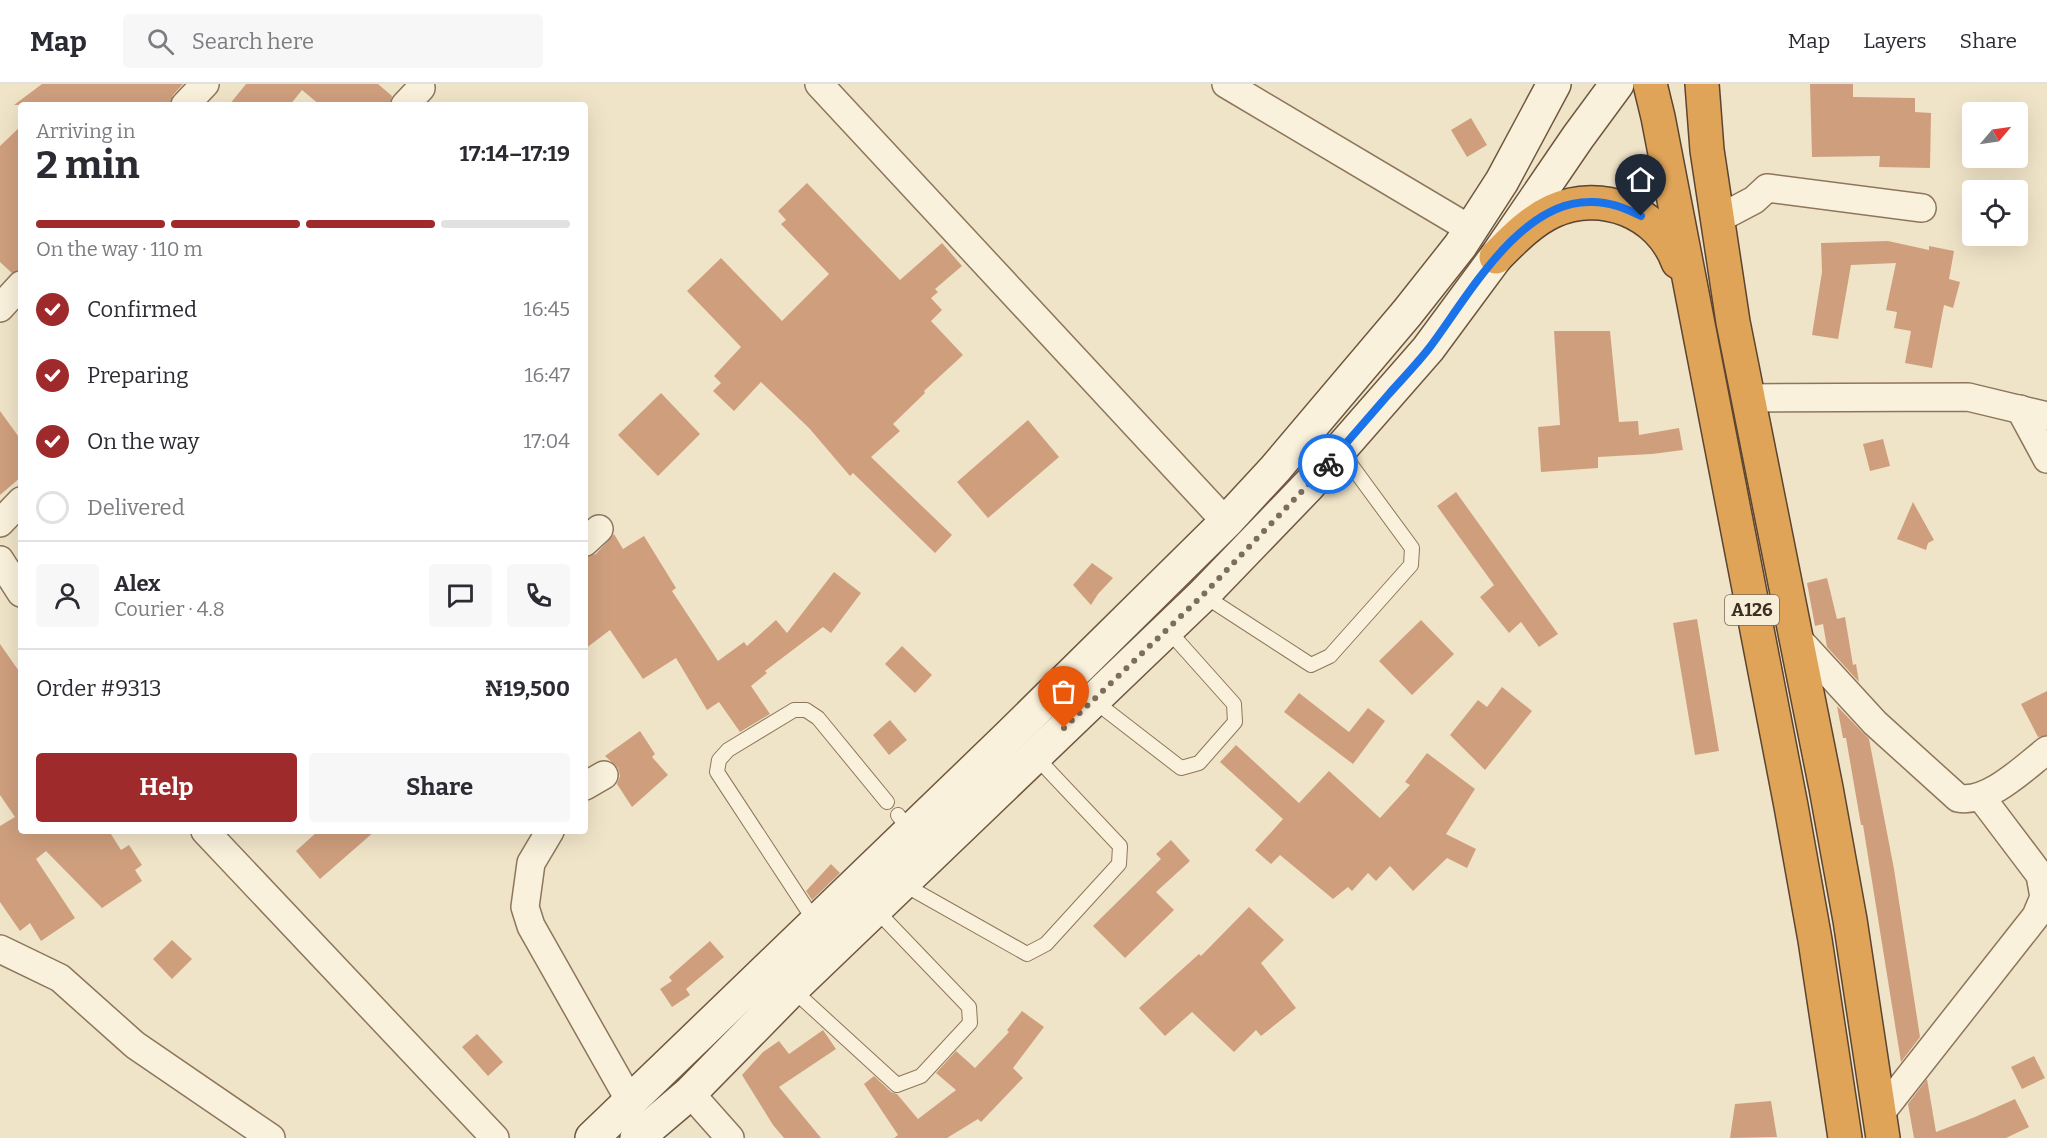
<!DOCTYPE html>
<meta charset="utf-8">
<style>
:root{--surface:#fff;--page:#f7f7f7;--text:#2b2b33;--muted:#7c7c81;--line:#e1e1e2;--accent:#9e2a2b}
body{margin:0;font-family:Bitter,serif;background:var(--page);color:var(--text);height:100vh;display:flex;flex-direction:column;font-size:22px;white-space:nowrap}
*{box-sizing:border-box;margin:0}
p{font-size:20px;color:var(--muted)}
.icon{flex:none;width:33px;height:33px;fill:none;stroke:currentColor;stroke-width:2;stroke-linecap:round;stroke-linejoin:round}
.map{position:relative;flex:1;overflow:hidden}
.side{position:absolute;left:18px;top:18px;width:570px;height:732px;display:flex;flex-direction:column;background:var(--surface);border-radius:6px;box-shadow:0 6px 24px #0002}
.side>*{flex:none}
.needle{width:39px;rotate:61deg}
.fabs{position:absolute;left:1962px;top:18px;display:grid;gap:12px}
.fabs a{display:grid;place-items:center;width:66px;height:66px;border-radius:6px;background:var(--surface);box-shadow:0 6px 24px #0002;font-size:30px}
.pin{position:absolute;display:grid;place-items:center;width:51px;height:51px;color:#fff;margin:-62px -26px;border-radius:50% 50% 50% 0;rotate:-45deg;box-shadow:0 0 6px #0007}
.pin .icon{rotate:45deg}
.courier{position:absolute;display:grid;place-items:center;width:60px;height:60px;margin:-30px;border:4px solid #1a73e8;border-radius:50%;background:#fff;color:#222;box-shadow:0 2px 8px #0007}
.head em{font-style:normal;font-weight:700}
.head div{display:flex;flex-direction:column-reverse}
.head{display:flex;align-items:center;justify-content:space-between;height:102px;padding:0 18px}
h1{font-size:39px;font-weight:700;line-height:45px}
.bar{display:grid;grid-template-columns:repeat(4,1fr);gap:9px 6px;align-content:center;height:72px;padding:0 18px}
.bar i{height:8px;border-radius:4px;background:var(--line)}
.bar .selected{background:var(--accent)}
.bar p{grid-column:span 4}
.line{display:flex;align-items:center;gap:15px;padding:0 18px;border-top:2px solid var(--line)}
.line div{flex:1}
.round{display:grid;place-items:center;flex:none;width:63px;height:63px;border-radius:6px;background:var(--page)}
ol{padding:0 18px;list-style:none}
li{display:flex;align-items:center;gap:18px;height:66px}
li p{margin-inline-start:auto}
li .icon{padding:6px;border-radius:50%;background:var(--accent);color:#fff;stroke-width:4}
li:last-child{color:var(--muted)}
li i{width:33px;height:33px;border:3px solid var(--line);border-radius:50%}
.cta{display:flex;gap:12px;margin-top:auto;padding:12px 18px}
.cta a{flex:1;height:69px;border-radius:6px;background:var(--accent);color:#fff;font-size:24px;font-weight:700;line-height:69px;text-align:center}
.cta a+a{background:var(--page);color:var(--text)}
header{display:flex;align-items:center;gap:36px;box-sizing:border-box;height:84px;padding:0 30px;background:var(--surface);border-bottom:2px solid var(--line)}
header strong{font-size:28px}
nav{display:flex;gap:33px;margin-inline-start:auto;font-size:21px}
.search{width:420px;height:54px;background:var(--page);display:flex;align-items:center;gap:15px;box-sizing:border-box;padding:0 21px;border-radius:6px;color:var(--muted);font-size:22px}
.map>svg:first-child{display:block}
.building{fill:#cf9f7d}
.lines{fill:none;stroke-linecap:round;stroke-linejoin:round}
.lane-casing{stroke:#8d765c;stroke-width:16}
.street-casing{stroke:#8d765c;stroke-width:30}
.secondary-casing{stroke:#6f573f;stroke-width:36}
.highway-casing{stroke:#5b4430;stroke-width:36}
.lane{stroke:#faf1dc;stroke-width:14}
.street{stroke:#faf1dc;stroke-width:27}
.secondary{stroke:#faf1dc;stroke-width:33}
.highway{stroke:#e0a458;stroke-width:33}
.done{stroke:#7c6e5b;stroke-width:6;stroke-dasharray:0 10.8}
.route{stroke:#1a73e8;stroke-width:8}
.labels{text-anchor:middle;stroke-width:6;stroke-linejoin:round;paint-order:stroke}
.shield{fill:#f7eed8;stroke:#756857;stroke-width:1.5}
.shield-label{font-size:18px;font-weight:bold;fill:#3d2e20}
</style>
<header>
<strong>Map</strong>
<div class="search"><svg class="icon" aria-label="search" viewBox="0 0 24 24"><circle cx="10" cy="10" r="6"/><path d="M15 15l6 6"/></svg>Search here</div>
<nav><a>Map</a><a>Layers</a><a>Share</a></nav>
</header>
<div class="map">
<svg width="2047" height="1054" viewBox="0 0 2047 1054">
<rect width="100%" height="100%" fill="#f0e4c8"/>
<g class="building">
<polygon points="42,0 183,0 173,11 170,21 14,21"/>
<polygon points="246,0 378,0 392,12 390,21 320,21 302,6 290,21 229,21"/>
<polygon points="1810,0 1853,0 1853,13 1915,14 1915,28 1931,29 1930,84 1879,83 1880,72 1812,73"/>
<polygon points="1471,34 1487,61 1467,73 1451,46"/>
<polygon points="21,42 21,186 12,189 0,178 0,62"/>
<polygon points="807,99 900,196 942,159 962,182 935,205 938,208 931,214 942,226 931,237 963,271 924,307 925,309 893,340 900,347 871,373 952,451 935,469 853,389 850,392 809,344 761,298 734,327 713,307 721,299 714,292 741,263 687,207 721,174 782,237 829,190 781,140 786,136 778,127"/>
<polygon points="1888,157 1929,166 1929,162 1954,167 1949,195 1960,198 1953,224 1944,221 1932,284 1905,279 1911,247 1894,244 1897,228 1886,226 1896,179 1851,181 1838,255 1812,251 1822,188 1821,159"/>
<polygon points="1554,247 1610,247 1619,338 1638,337 1639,351 1679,344 1683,366 1652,370 1598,373 1598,384 1541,388 1538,343 1560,341"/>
<polygon points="661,309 700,350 658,392 618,351"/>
<polygon points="0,327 21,356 21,393 0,411"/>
<polygon points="1028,336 1059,373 988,434 957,398"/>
<polygon points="1883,355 1890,382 1870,387 1863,360"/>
<polygon points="1456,408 1558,550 1539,563 1521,538 1509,549 1480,513 1494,501 1437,422"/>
<polygon points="1913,418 1934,456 1928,459 1926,466 1897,455"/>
<polygon points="614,450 623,465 644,452 676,504 672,507 718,577 744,558 747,562 776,536 787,549 834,488 861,509 831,549 823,543 765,587 767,589 751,602 770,630 740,648 719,618 707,626 676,574 643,595 610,546 585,565 585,473 596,470"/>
<polygon points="1092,479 1113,494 1098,510 1091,521 1073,501"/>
<polygon points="1827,494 1837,535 1845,533 1853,581 1856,580 1859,598 1827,563 1823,540 1815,542 1807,499"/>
<polygon points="1697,535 1719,667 1695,671 1673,539"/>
<polygon points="1421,536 1454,570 1412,611 1379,577"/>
<polygon points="0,560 21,590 21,747 109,747 121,766 129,761 142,781 135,786 142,797 102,824 46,767 36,775 75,834 41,857 30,839 20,847 0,818 0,742 15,733 0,711"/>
<polygon points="902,562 932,591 915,609 885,580"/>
<polygon points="1502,603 1532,627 1485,686 1450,651 1478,616 1487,623"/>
<polygon points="2047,607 2047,651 2038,653 2021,620"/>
<polygon points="1299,609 1349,648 1368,624 1385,637 1353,680 1284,628"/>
<polygon points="1837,622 1869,655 1894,785 1920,953 1901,978 1863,741 1861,741 1846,654 1843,654"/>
<polygon points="890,636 907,656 889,671 873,651"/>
<polygon points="640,647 655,670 652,673 668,691 632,723 617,700 620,692 618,684 605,672"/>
<polygon points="1236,661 1299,719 1329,687 1380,734 1410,701 1405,698 1427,669 1475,705 1446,750 1476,765 1467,784 1447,774 1413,807 1390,782 1376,797 1368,789 1352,807 1348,803 1333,815 1280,771 1271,780 1255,766 1283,735 1220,678"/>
<polygon points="318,747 375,747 320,795 296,767"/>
<polygon points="1171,756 1190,777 1156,808 1174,826 1125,874 1093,842 1161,775 1156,770"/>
<polygon points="831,780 840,789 812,816 806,807"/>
<polygon points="1249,823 1284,856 1261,879 1296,924 1261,952 1256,946 1234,968 1192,928 1165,952 1139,924 1199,870 1201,872"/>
<polygon points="172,856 192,875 172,895 153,875"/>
<polygon points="710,857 724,873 686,905 690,911 672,923 660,905 672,897 669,893"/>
<polygon points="1022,927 1044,943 1013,984 1023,994 981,1038 978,1035 947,1054 894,1054 898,1051 864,1000 874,992 891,1008 897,1010 918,1035 956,1006 936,989 956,967 975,984 1009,948 1007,946"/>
<polygon points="823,946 836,965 779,1003 821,1054 784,1054 773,1041 742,991 763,968 779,957 789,970"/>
<polygon points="477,950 503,978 488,992 462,963"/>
<polygon points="2034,972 2045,994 2022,1005 2011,983"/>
<polygon points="1927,995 1936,1048 1975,1033 2015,1015 2029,1043 2006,1054 1914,1054 1908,1020"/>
<polygon points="1771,1017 1777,1053 1730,1054 1735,1020"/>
</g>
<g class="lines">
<defs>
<g id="lane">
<polyline points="1203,511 1311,581 1330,572 1411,481 1412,464 1340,366"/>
<polyline points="1093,616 1181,684 1199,679 1235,638 1234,620 1167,545"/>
<polyline points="898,731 911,748"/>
<polyline points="903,800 1027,870 1046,860 1119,780 1120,762 1035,672"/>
<polyline points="816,839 717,688 719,676 728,666 794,626 806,626 818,634 887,718"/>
<polyline points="792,905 897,1001 921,992 970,939 969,923 876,826"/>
</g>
<g id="street">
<polyline points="819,0 1226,438"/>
<polyline points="1226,0 1470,145"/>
<polyline points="185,21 205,0"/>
<polyline points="405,21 421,4"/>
<polyline points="1716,136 1754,116 1767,104 1922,124"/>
<polyline points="0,224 21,201"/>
<polyline points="1747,314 1968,313 2047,332"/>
<polyline points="2020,325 2047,375"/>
<polyline points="0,439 21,417"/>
<polyline points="585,458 599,445"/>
<polyline points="0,476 21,509"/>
<path d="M1796,553L1875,639L1958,714C1988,720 2024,684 2047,666"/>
<polyline points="585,702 604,691"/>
<polyline points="205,747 495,1054"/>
<polyline points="550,747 531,779 525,823 531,842 630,1017"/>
<polyline points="0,865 60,894 135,961 271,1054"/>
<polyline points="690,1009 730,1054"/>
<polyline points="1880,1030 2036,832 2044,813 2040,791 1981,713"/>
</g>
<g id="secondary">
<polyline points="592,1054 1006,655 1226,438 1275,385 1407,229 1460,162 1502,97 1554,0"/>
<polyline points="637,1054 690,1009 792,905 1203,511 1309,401 1428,265 1496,173 1578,53 1617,0"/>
</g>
<g id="highway">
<polyline points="1650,0 1658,33 1791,722 1815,856 1845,1054"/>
<polyline points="1702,0 1707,66 1733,238 1826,704 1850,836 1883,1054"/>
<path d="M1496,173C1513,156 1531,137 1553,127C1601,105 1660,128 1678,178"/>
</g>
</defs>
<use href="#lane" class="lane-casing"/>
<use href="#street" class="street-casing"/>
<use href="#secondary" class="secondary-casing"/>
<use href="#highway" class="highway-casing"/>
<use href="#lane" class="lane"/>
<use href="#street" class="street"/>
<use href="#secondary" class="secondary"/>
<use href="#highway" class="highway"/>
</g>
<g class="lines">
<polyline class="done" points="1064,644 1203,511 1328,380"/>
<path class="route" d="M1328,380C1348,357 1368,334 1388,311C1402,295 1417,280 1430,263C1467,214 1519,118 1589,118C1608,117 1625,124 1641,132"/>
</g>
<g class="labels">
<rect class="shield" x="1725" y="511" width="54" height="30" rx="4.5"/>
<g class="shield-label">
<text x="1752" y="532">A126</text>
</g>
</g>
</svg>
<div class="fabs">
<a><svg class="needle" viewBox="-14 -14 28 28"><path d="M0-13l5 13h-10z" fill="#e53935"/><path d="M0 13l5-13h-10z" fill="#7c7c81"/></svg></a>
<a><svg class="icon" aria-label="locate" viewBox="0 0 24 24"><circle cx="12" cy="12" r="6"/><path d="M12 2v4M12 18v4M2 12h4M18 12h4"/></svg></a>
</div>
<div class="pin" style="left:1064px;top:644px;background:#ea580c"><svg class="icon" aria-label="bag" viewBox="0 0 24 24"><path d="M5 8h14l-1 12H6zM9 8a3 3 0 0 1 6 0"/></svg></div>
<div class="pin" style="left:1641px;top:132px;background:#1f2937"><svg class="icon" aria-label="home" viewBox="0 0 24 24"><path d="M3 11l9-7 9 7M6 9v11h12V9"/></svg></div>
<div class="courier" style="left:1328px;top:380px"><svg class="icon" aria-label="bike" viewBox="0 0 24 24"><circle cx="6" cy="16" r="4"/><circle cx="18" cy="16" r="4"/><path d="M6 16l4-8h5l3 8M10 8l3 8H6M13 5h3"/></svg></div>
<section class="side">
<div class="head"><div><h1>2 min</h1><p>Arriving in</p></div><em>17:14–17:19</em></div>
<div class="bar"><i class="selected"></i><i class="selected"></i><i class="selected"></i><i></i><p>On the way · 110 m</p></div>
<ol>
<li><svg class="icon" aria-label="check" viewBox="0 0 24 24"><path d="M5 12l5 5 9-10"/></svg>Confirmed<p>16:45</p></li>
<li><svg class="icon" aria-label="check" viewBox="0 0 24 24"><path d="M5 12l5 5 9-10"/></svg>Preparing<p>16:47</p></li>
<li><svg class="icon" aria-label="check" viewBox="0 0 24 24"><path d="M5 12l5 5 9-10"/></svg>On the way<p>17:04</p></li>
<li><i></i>Delivered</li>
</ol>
<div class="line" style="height:108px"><a class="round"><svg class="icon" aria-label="person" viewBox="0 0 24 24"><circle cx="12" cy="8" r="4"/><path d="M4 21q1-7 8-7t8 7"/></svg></a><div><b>Alex</b><p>Courier · 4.8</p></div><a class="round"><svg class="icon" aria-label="chat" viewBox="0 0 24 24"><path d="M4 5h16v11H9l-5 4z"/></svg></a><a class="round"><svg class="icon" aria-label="phone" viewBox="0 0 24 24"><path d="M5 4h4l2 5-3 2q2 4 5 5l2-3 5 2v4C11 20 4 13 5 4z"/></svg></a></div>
<div class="line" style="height:78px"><div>Order #9313</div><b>₦19,500</b></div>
<div class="cta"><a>Help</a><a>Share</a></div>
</section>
</div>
